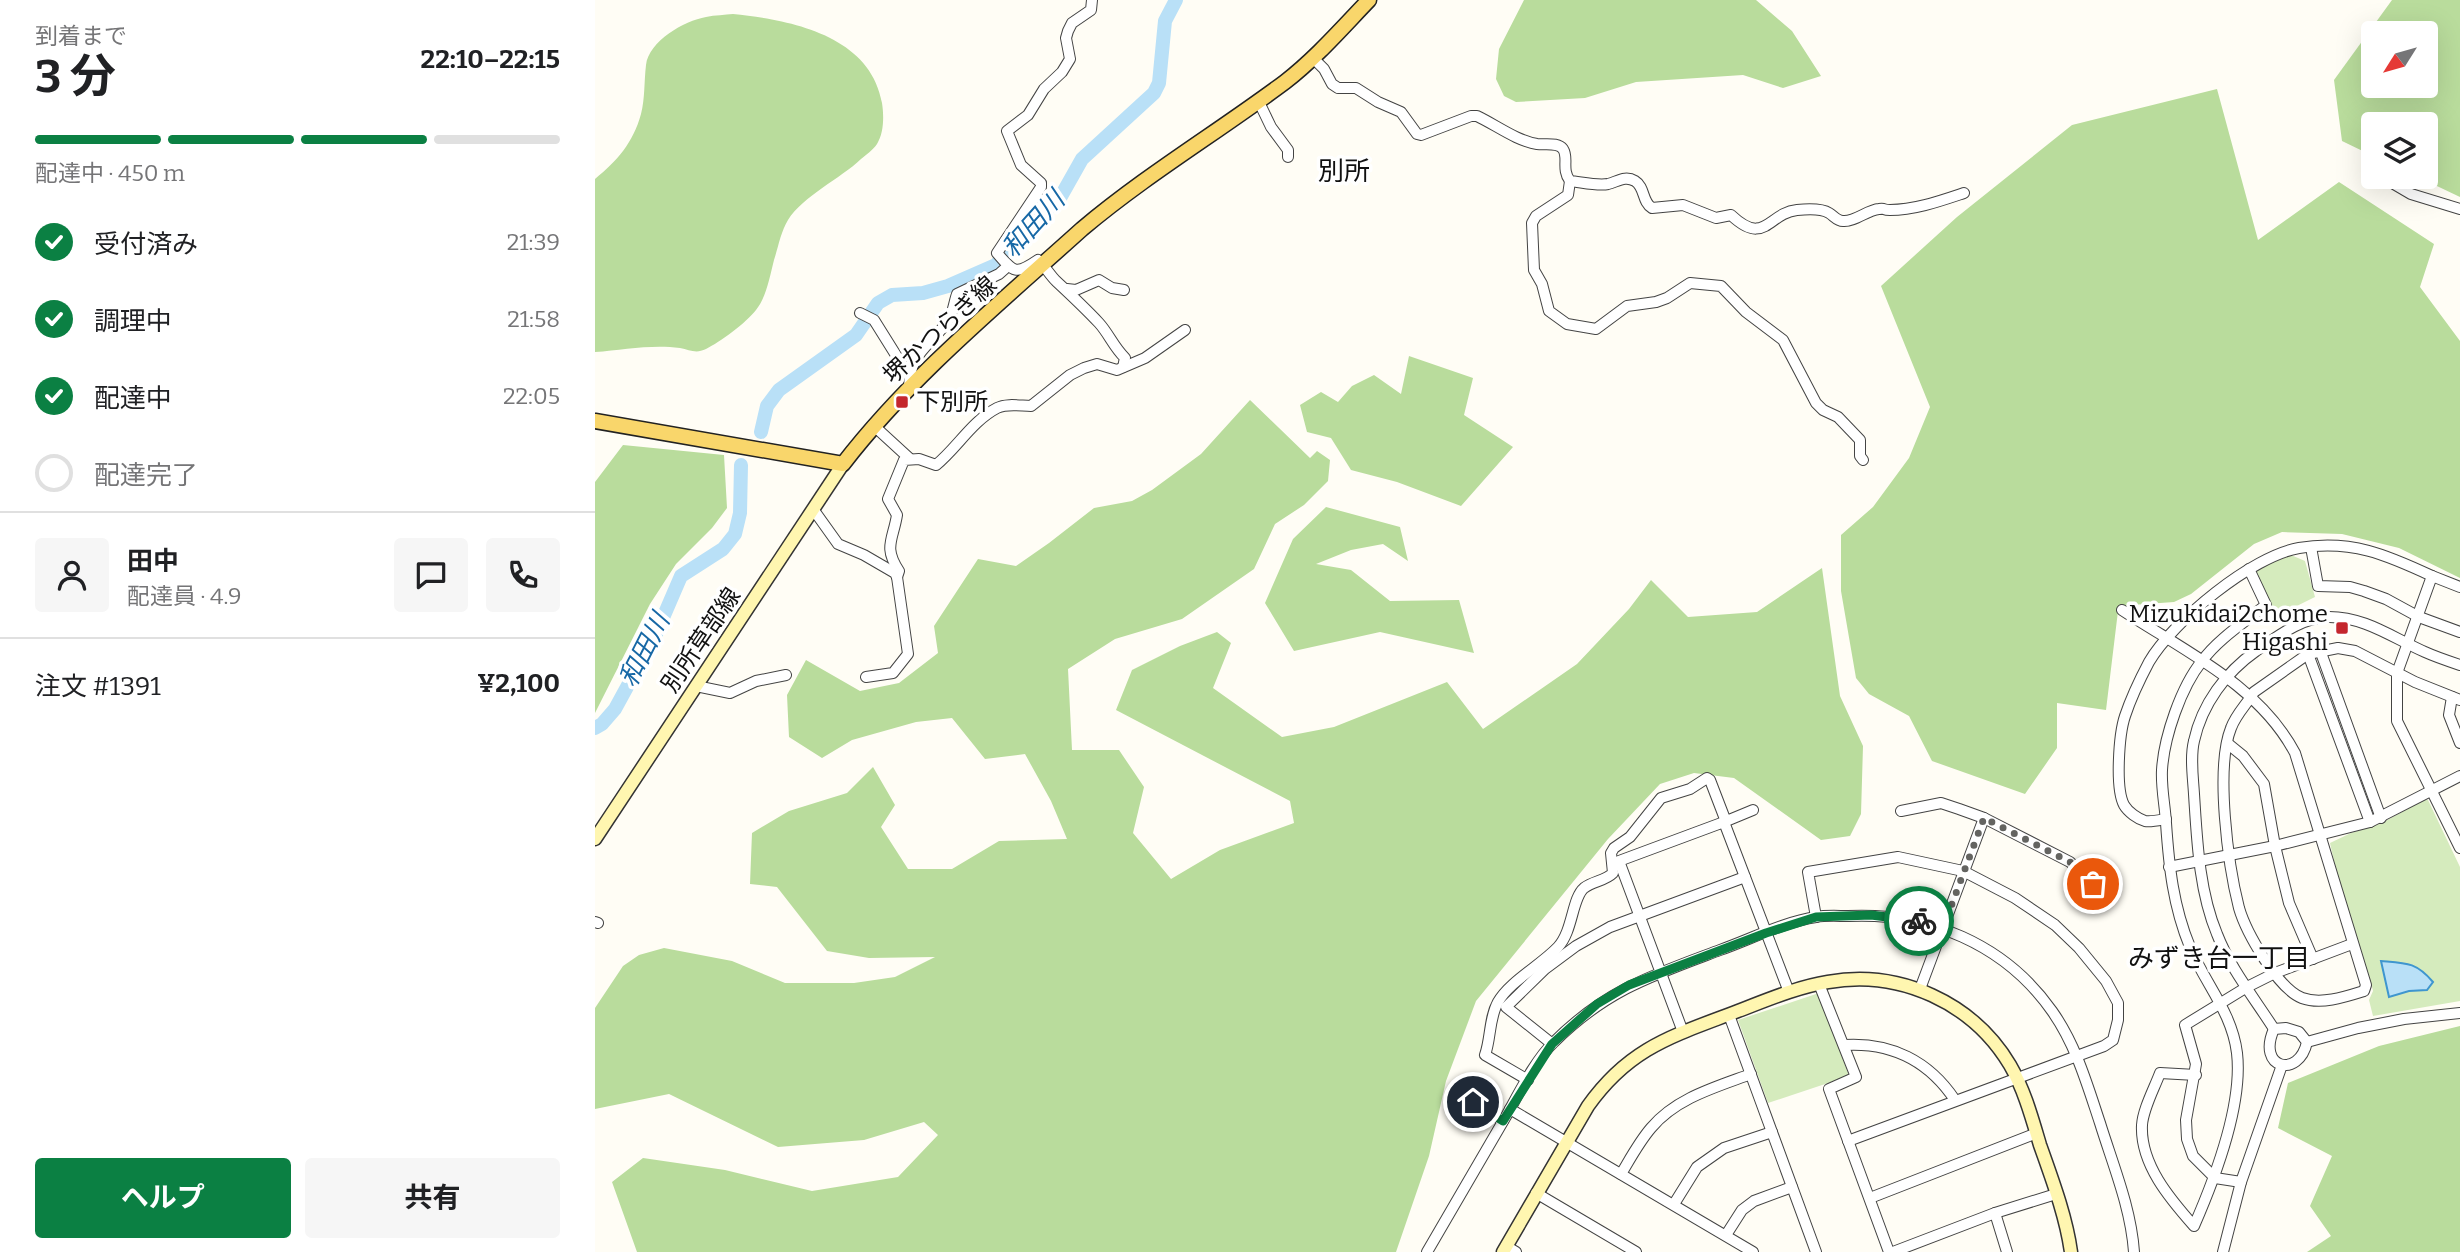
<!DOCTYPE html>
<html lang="ja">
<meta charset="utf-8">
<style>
:root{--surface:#fff;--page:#f6f6f6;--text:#202124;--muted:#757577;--line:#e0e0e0;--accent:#0b8043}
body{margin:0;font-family:Bitter,"Noto Sans JP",serif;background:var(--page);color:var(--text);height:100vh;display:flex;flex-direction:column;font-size:26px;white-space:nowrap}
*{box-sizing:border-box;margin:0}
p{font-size:23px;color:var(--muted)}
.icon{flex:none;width:38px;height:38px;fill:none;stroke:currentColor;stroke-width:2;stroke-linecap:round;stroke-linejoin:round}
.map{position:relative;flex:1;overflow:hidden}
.details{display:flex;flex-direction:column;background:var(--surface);width:595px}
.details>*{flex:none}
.needle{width:46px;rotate:233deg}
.buttons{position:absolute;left:1766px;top:21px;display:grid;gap:14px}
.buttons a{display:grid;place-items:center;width:77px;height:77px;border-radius:7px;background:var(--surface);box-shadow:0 7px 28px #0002;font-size:35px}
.pin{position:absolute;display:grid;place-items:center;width:60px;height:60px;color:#fff;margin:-30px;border:4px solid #fff;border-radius:50%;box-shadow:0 2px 7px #0007}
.courier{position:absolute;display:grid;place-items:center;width:70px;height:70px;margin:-35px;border:5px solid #0b8043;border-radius:50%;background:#fff;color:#222;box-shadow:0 2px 9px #0007}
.overview em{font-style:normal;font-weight:700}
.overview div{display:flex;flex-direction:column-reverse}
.overview{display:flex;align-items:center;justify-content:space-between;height:119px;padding:0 35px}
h1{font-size:46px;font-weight:700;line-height:52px}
.bar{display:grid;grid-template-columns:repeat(4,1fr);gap:10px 7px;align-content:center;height:84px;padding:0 35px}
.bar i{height:9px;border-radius:5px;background:var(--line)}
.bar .current{background:var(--accent)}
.bar p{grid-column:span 4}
.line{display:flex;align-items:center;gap:18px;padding:0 35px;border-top:2px solid var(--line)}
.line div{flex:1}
.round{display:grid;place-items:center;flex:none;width:74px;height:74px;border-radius:7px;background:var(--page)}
ol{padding:0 35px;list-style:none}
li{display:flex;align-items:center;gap:21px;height:77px}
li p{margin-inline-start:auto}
li .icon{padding:7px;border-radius:50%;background:var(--accent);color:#fff;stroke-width:4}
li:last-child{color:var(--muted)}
li i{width:38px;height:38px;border:4px solid var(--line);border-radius:50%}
.button{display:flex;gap:14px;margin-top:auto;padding:14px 35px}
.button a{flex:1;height:80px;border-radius:7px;background:var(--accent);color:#fff;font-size:28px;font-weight:700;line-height:80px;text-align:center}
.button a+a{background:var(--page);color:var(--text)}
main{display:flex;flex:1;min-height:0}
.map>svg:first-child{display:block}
.green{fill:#d5ebbd}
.forest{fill:#b9dc9c;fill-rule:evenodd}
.water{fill:#b9e0f7;stroke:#3f96cf;stroke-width:2}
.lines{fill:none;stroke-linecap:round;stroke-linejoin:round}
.river{stroke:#b9e0f7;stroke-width:14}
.street-casing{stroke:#444;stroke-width:12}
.secondary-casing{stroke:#333;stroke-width:15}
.primary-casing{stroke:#222;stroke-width:17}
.street{stroke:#fff;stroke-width:10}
.secondary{stroke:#fff6b0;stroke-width:12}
.primary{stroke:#f9d66b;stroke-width:14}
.done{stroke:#646461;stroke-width:7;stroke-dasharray:0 12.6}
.route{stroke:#0b8043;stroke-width:9}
.poi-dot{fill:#c4262e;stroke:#fff;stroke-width:2.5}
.labels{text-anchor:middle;stroke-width:7;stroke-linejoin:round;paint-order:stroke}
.street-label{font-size:24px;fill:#111;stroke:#fff}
.poi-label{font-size:24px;fill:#111;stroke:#fff;text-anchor:start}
.neighbourhood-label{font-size:26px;fill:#111;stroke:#fff}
.water-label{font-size:26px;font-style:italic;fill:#1768a6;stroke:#fff}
</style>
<main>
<section class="details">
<div class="overview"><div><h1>3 分</h1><p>到着まで</p></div><em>22:10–22:15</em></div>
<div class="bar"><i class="current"></i><i class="current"></i><i class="current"></i><i></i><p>配達中 · 450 m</p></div>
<ol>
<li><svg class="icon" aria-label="check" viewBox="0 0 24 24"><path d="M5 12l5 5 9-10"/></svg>受付済み<p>21:39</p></li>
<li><svg class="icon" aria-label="check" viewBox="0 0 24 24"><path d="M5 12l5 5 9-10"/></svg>調理中<p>21:58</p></li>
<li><svg class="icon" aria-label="check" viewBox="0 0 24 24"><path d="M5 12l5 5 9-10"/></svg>配達中<p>22:05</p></li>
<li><i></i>配達完了</li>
</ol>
<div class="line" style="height:126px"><a class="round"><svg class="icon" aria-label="person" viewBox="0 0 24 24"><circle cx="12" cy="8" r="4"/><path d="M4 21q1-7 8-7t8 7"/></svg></a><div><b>田中</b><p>配達員 · 4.9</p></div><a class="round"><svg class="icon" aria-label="chat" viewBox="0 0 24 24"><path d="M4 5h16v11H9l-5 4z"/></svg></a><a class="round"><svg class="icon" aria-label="phone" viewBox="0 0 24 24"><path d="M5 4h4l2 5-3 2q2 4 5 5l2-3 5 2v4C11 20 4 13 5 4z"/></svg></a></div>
<div class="line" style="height:91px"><div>注文 #1391</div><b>¥2,100</b></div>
<div class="button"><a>ヘルプ</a><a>共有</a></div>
</section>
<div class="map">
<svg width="1865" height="1252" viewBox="0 0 1865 1252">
<rect width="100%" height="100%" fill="#fffdf5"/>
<g class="green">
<polygon points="1696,555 1710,561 1720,597 1681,616 1660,569"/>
<polygon points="1829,800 1833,800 1865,867 1865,1001 1778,1016 1774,1000 1778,991 1775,979 1741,870 1735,843 1756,833 1787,823"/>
<polygon points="1224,993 1254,1076 1173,1103 1143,1020"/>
</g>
<g class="forest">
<polygon points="929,0 1161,0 1197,31 1226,76 1188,88 1148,75 1041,82 990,98 921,102 909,96 901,79 904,49"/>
<path d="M1797,0H1865V197L1823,177H1830V124H1778V156L1747,141L1739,80ZM1778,33H1830V86H1778Z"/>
<path d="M138,14C195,20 275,35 287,103C289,116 289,133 282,144C278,150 271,155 266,159C245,179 208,196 193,220C186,231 183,248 179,260C175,276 171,298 161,310C151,323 125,342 111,349C101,354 95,350 85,348C57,344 28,350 0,352V179C22,161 38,143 46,114C50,98 49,82 51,65C54,41 89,21 111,17C120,15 130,15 138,14Z"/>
<polygon points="1622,89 1663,240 1744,182 1839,244 1825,287 1865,341 1865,578 1804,548 1747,534 1687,532 1659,544 1596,594 1579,602 1537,605 1523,611 1511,710 1462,703 1462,748 1430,794 1337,761 1314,716 1274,694 1261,678 1246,591 1246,535 1278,507 1314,458 1335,407 1286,286 1362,217 1477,125"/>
<polygon points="814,356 878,378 869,415 918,447 866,506 802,482 756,470 736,438 712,432 705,405 726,392 743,402 757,386 779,375 806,394"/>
<polygon points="655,400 715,458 722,451 735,460 733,481 709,505 680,524 659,569 587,619 520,639 473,669 477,750 524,750 549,787 538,833 576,879 625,850 699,823 695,801 521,710 537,670 585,646 622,632 636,643 618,688 687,737 739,727 852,682 888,729 982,664 1034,609 1056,580 1093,617 1162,612 1227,568 1245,696 1268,746 1266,814 1255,836 1226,840 1139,778 1099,773 1065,784 1013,839 881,1001 851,1081 834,1156 801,1252 42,1252 17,1182 48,1158 130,1170 217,1191 303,1177 343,1135 329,1122 269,1140 183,1147 74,1094 0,1109 0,1008 28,966 44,955 69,948 137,961 190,983 259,983 300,977 340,957 274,958 232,951 182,887 155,884 157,833 194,811 252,793 278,767 300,805 286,827 313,869 357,869 404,841 472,839 456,801 430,754 390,759 357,718 321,722 257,740 227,758 194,737 192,695 211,660 265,691 304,683 343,653 339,626 383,559 421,566 454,543 499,508 537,501 557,490 606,454"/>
<polygon points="28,445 129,455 132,508 117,528 81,564 55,604 0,713 0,482"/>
<polygon points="731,507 805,527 813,561 788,544 756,550 721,564 756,570 795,601 864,600 879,653 785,632 699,651 670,603 698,539"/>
<polygon points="1865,1026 1865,1252 1712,1252 1736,1236 1715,1206 1737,1156 1683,1128 1693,1083 1784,1046"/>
</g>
<path class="water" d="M1786,961C1811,963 1821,962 1838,982L1832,990L1814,991L1794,997Z"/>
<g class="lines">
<g class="river">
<polyline points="166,432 172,406 184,390 261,335 283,303 297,295 328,293 353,286 401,265 430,229 465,198 487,159 559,93 564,83 570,21 581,0"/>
<polyline points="0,728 7,724 20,709 61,634 86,576 128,549 140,534 145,513 146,465"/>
</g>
<defs>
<g id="street">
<path d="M497,0L496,10L477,23L473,31L471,38L475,59L467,72L449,89L433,115L412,131L426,165L446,183V187L402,253C419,273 421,275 443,260C450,266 454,274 461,281C475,294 490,308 504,323C514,334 518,346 530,358L528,367"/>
<path d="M718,58L729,69L737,84L743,88H761L783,102L806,112L822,134L826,135L876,116H882C901,125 922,141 942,144C951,145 963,142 968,149C974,158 966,169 975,181C986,182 1002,186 1013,184C1022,182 1030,175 1040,181C1050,187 1047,202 1057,208L1088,205L1121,218L1136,215C1170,247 1173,213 1202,210C1212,209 1226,208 1234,213C1239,216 1242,221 1248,221C1260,222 1272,210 1284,209C1291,208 1287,210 1295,210C1320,210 1345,201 1369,193"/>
<polyline points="663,100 676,127 693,150 693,157"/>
<polyline points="1787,177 1816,194 1865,209"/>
<polyline points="975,181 973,195 941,216 937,223 939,270 947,284 954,311 972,324 1001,329 1032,306 1061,302 1072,298 1095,283 1126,286 1151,312 1188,340 1221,403 1228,410 1243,417 1265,440 1265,456 1268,460"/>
<polyline points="472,289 481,290 504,280 517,288 529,290"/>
<polyline points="265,313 279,320 314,376"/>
<path d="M314,388C314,353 335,346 353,321C358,314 359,302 362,294L404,274L413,266"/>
<polyline points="278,425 314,458"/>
<polyline points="218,509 243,544 269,555 300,573 302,577 313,654 298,673 271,677"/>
<polyline points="1716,547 1723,586 1755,587 1769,591 1791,599 1824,617 1865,632"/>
<polyline points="1837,576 1865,587"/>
<path d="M302,577L304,571C288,547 298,540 302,515L293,499L309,460L324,459L341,465C362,448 377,421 402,408C412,403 426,406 436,406L475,375L489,368L502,364L522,370L550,358L590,330"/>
<path d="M1527,610C1589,651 1664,685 1700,753L1771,985L1769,991C1750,997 1726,1005 1707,998C1683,989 1651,932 1644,908C1633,865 1620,768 1636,728C1641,714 1652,704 1659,692L1713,654L1743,648L1760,651L1820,682L1865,700"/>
<polyline points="1725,650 1786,818"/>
<polyline points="1713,654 1775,822"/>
<polyline points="101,686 135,693 161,681 191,675"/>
<polyline points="1857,697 1854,715 1865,743"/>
<polyline points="1632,743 1648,756 1669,784 1680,846 1694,903 1718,959"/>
<polyline points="1306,811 1346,803 1364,809 1389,818 1475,862 1498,884"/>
<path d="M1571,819C1565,820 1556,822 1550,821C1543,819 1533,812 1529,805C1520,788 1524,734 1530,716C1536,698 1545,679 1554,662C1578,621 1657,556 1704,548C1756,539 1792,555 1837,576L1802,673V721L1865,848"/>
<polyline points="1574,867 1680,846 1775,822 1865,776"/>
<polyline points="1221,917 1213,872 1303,857 1368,871 1420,898 1460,925 1484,948 1511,981 1523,1003 1523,1020 1518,1040 1509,1046 1253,1141"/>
<polyline points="0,922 3,923"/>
<polyline points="1224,984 1261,1077 1234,1089 1294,1252"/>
<polyline points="1325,989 1389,818"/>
<polyline points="1134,1015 1221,1252"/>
<path d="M1691,1028L1704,1032L1712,1042C1704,1079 1661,1069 1679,1029Z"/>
<path d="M1679,1029C1660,999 1635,968 1622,934C1604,891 1602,840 1599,794C1598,777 1595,757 1599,741C1607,704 1631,672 1661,651C1682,637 1705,618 1732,617C1769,616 1798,638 1830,652C1841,657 1853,661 1865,665"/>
<polyline points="1088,1032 1024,861 1129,822 1194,992"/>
<polyline points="1712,1042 1763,1028 1809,1019 1865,1013"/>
<polyline points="956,1043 911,1007 950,969 981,946 1015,927 1150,877"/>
<path d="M1249,1045C1296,1042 1334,1061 1360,1100"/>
<path d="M1601,1075L1565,1073C1559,1089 1548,1109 1547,1125C1545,1164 1575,1199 1599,1226C1620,1178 1648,1105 1642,1053C1637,1012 1610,984 1595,947C1578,906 1574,866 1571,823C1570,805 1566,788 1567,770C1569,737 1586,687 1607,661C1623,639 1650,622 1671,605L1654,569"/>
<path d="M933,1080L890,1055C896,1038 894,1018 903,1002C914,982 946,965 963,947C978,931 977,898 989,888C998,881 1010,881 1018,873L1016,853L1019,848L1035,837L1066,798L1095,789L1112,778L1115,780L1130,819L1129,822L1158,810"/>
<polyline points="878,1102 908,1121"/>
<polyline points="915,1109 1158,1252"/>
<path d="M1026,1174C1035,1159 1044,1142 1056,1128C1081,1098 1121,1087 1156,1074"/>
<polyline points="1646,1182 1620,1178 1598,1156 1592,1139 1591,1120 1601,1064 1590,1025 1652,987 1680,973 1757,944"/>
<polyline points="941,1193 1041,1252"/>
<polyline points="1275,1198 1442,1133"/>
<polyline points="1079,1204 1102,1167 1129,1148 1177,1132"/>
<polyline points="1400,1213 1412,1252"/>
<polyline points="1131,1235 1147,1210 1159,1201 1197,1187"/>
<polyline points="911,1246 921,1252"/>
<path d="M832,1252C858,1207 884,1163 910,1118C923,1095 940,1060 959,1042C1011,990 1058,975 1125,950C1156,939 1189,922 1221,917C1231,915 1243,916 1253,916C1333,912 1410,944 1457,1011C1481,1045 1492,1084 1505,1123C1518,1165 1536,1208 1539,1252"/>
<polyline points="1298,1252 1400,1213 1461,1194"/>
<polyline points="1628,1252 1646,1182 1687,1065"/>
</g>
<g id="secondary">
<polyline points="0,839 248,464"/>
<path d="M908,1252L993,1106C1035,1047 1078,1036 1143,1011C1172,1000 1202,987 1233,982C1305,969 1378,1003 1415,1065C1429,1089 1437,1118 1445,1145C1457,1179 1471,1216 1476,1252"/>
</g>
<path id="primary" d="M0,421L248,464C315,377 405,303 487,229C551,175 623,132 690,82C721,58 747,28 774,0"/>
</defs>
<use href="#street" class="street-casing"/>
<use href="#secondary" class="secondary-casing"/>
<use href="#primary" class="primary-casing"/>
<use href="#street" class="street"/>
<use href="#secondary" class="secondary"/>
<use href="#primary" class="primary"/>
</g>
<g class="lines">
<polyline class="done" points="1324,921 1348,928 1389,818 1475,862 1498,884"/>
<polyline class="route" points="878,1102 908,1121 957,1044 1002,1004 1034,985 1171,933 1221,917 1276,915 1324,921"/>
</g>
<g class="poi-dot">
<rect x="300" y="395" width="14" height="14" rx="3.5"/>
<rect x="1740" y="621" width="14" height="14" rx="3.5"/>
</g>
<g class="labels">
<g class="street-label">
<text transform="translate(345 330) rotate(-43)" y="8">堺かつらぎ線</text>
<text transform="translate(106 640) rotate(-56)" y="8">別所草部線</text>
</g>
<g class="poi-label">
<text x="321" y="410">下別所</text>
<text x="1733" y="622" text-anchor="end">Mizukidai2chome<tspan x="1733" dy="28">Higashi</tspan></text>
</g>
<g class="neighbourhood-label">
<text x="749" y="180">別所</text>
<text x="1624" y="967">みずき台一丁目</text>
</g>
<g class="water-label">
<text transform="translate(438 224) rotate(-48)" y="9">和田川</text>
<text transform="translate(49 650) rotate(-63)" y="9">和田川</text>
</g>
</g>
</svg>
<div class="buttons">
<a><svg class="needle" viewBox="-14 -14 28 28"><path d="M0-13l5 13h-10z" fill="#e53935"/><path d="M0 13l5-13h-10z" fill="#757577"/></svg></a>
<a><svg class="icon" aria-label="layers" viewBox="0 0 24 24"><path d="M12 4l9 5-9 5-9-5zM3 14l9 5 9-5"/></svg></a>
</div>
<div class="pin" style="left:1498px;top:884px;background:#ea580c"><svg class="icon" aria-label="bag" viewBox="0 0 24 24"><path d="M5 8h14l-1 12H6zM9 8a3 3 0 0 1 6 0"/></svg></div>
<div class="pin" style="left:878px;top:1102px;background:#1f2937"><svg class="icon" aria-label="home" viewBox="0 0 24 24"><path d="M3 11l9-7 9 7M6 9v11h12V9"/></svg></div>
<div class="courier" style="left:1324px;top:921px"><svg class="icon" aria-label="bike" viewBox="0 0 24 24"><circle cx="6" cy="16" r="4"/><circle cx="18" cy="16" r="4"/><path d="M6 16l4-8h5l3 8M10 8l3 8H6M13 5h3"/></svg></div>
</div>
</main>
